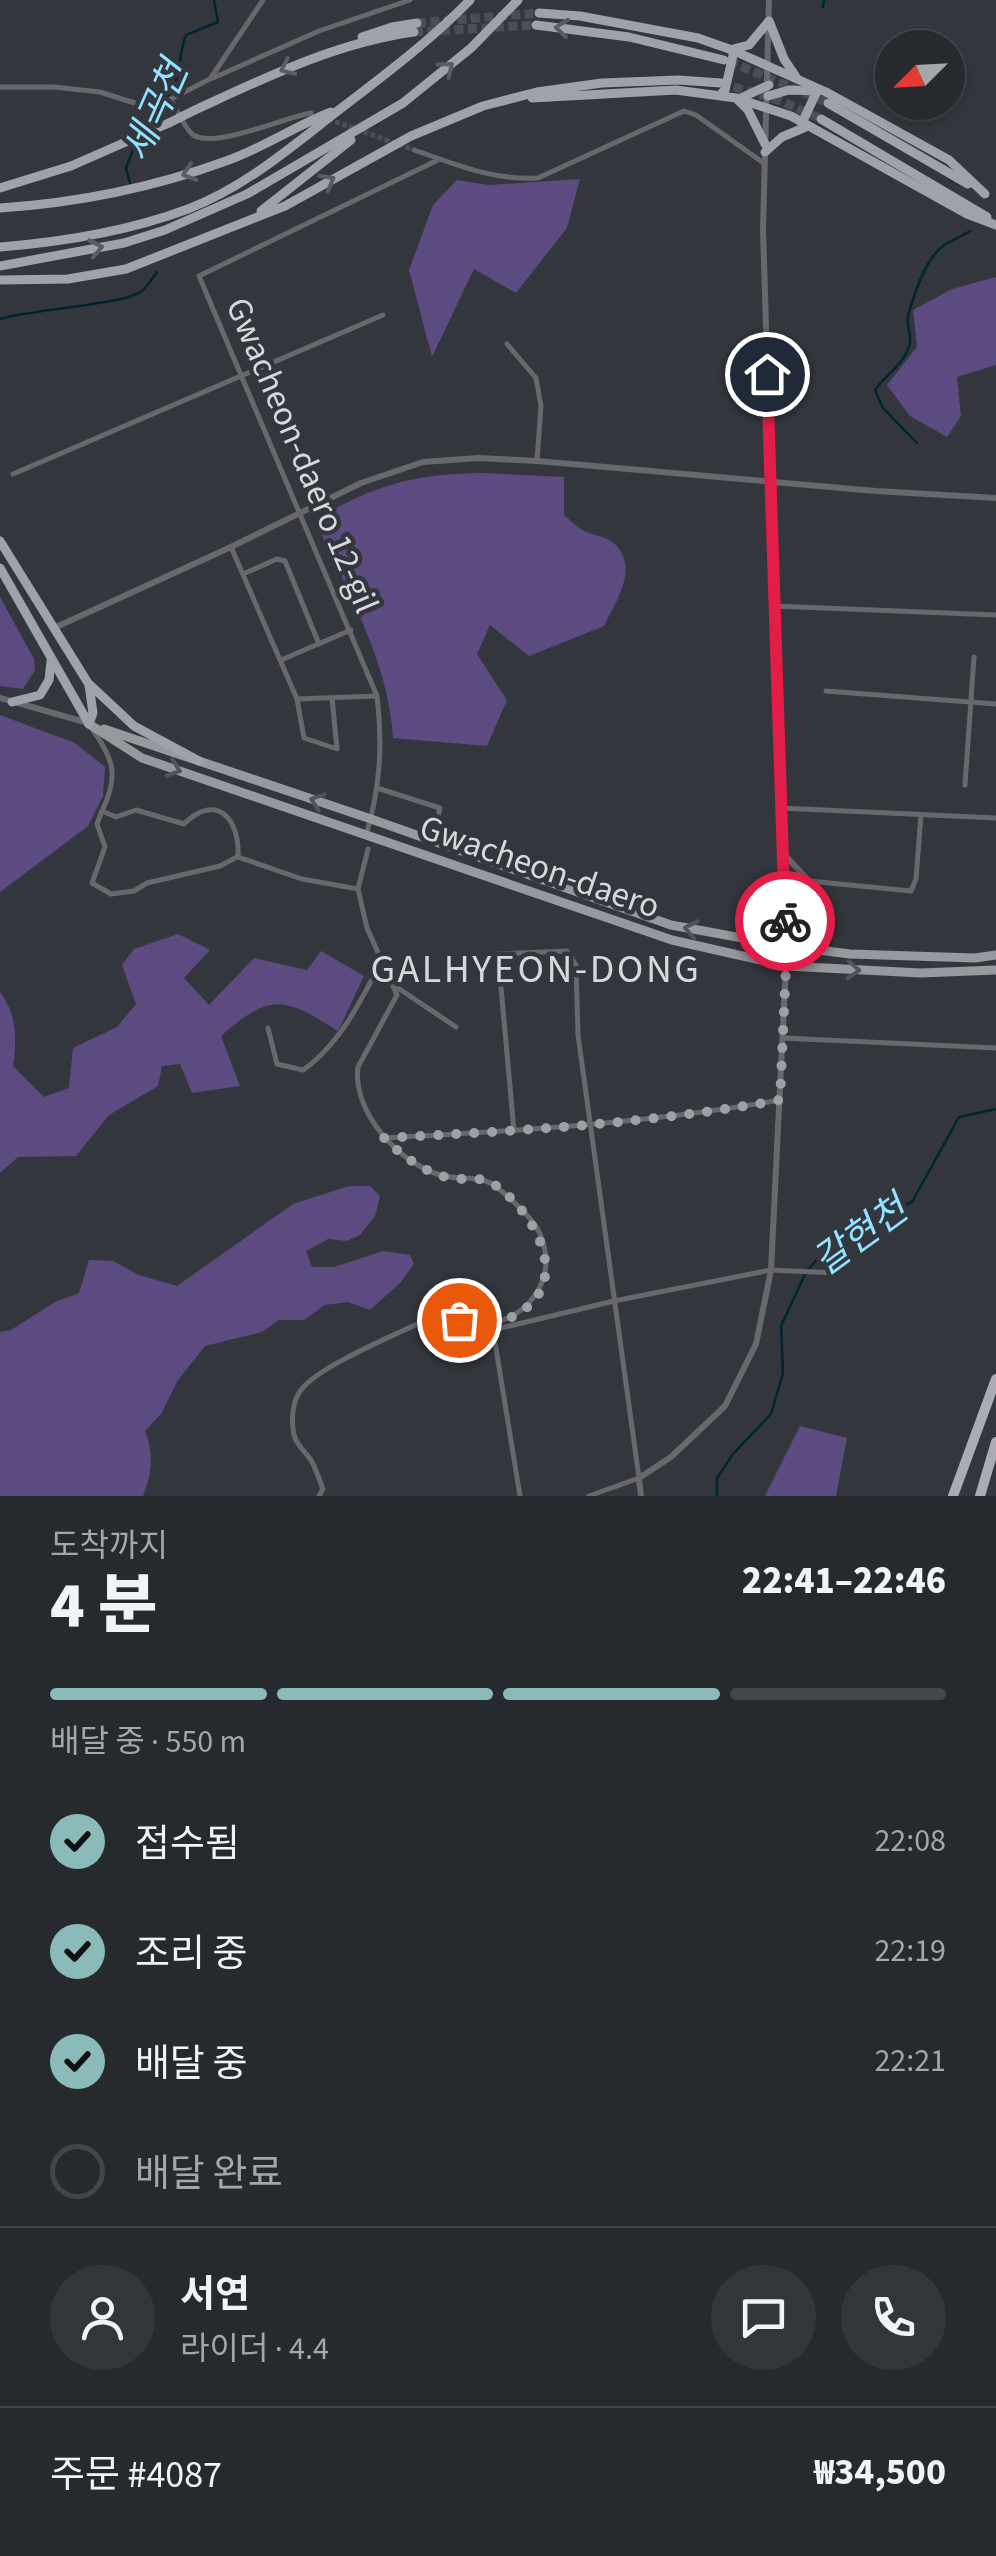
<!DOCTYPE html>
<html lang="ko">
<meta charset="utf-8">
<style>
:root{--surface:#26292e;--page:#32353a;--text:#f1f3f6;--muted:#a4a6aa;--line:#42454a;--accent:#8bbbb9}
body{margin:0;font-family:"Source Sans 3","Noto Sans KR",sans-serif;background:var(--page);color:var(--text);height:100vh;display:flex;flex-direction:column;font-size:38px;white-space:nowrap}
*{box-sizing:border-box;margin:0}
p{font-size:32px;color:var(--muted)}
.icon{flex:none;width:55px;height:55px;fill:none;stroke:currentColor;stroke-width:2;stroke-linecap:round;stroke-linejoin:round}
.map{position:relative;height:1496px;overflow:hidden}
.panel{display:flex;flex-direction:column;background:var(--surface);flex:1}
.panel>*{flex:none}
.needle{width:65px;rotate:246deg}
.controls{position:absolute;left:875px;top:30px;display:grid;gap:20px}
.controls a{display:grid;place-items:center;width:90px;height:90px;border-radius:50%;background:var(--surface);box-shadow:0 5px 15px #0003,0 0 0 2px var(--line);font-size:50px}
.pin{position:absolute;display:grid;place-items:center;width:85px;height:85px;color:#fff;margin:-42px;border:5px solid #fff;border-radius:50%;box-shadow:0 2px 10px #0007}
.courier{position:absolute;display:grid;place-items:center;width:100px;height:100px;margin:-50px;border:8px solid #e11d48;border-radius:50%;background:#fff;color:#222;box-shadow:0 2px 12px #0007}
.headline em{font-style:normal;font-weight:800}
.headline div{display:flex;flex-direction:column-reverse}
.headline{display:flex;align-items:center;justify-content:space-between;height:170px;padding:0 50px}
h1{font-size:65px;font-weight:800;line-height:75px}
.bar{display:grid;grid-template-columns:repeat(4,1fr);gap:15px 10px;align-content:center;height:120px;padding:0 50px}
.bar i{height:12px;border-radius:8px;background:var(--line)}
.bar .selected{background:var(--accent)}
.bar p{grid-column:span 4}
.line{display:flex;align-items:center;gap:25px;padding:0 50px;border-top:2px solid var(--line)}
.line div{flex:1}
.round{display:grid;place-items:center;flex:none;width:105px;height:105px;border-radius:52px;background:var(--page)}
ol{padding:0 50px;list-style:none}
li{display:flex;align-items:center;gap:30px;height:110px}
li p{margin-inline-start:auto}
li .icon{padding:10px;border-radius:50%;background:var(--accent);color:#111;stroke-width:4}
li:last-child{color:var(--muted)}
li i{width:55px;height:55px;border:5px solid var(--line);border-radius:50%}
.map>svg:first-child{display:block}
.green{fill:#5b4b80}
.lines{fill:none;stroke-linecap:round;stroke-linejoin:round}
.stream{stroke:#002530;stroke-width:2.5}
.minor-tunnel{stroke:#4b4f55;stroke-width:5;stroke-dasharray:5 2.5;stroke-linecap:butt}
.trunk-tunnel{stroke:#4b4f55;stroke-width:9;stroke-dasharray:9 4.5;stroke-linecap:butt}
.minor{stroke:#68686c;stroke-width:5}
.tertiary{stroke:#68686c;stroke-width:6}
.primary{stroke:#97999f;stroke-width:9}
.trunk{stroke:#a0a2a9;stroke-width:9}
.motorway{stroke:#aaabb3;stroke-width:10}
.trunk-bridge{stroke:#a0a2a9;stroke-width:9}
.oneway{stroke:#595c63}
.oneway2{stroke:#51545a}
.done{stroke:#9da0a4;stroke-width:10;stroke-dasharray:0 18}
.route{stroke:#e11d48;stroke-width:12}
.labels{text-anchor:middle;stroke-width:9;stroke-linejoin:round;paint-order:stroke}
.street-label{font-size:35px;fill:#d6d9dc;stroke:#33373d}
.water-label{font-size:38px;font-style:italic;fill:#91e3ff;stroke:#33373d}
.quarter-label{font-size:40px;letter-spacing:2.5px;fill:#d6d9dc;stroke:#33373d}
</style>
<div class="map">
<svg width="996" height="1496" viewBox="0 0 996 1496">
<rect width="100%" height="100%" fill="#33373d"/>
<g class="green">
<polygon points="580,179 567,228 516,293 474,269 432,357 409,270 433,205 457,180 489,185"/>
<polygon points="996,277 996,365 957,377 961,416 947,437 910,416 887,385 917,347 913,310 952,289"/>
<path d="M484,473L564,477V515C572,522 580,530 589,533C597,536 605,537 611,541C642,564 616,601 604,626L529,656L490,625L477,654L507,700L487,746L393,738C389,661 346,590 315,520C376,484 414,474 484,473Z"/>
<polygon points="0,597 34,659 35,670 23,689 0,686"/>
<polygon points="0,715 75,743 105,767 103,796 88,826 0,892"/>
<path d="M178,934L210,950L184,978L209,1005L254,958L307,970L321,951L364,976L338,1031C284,997 271,992 221,1036L240,1086L192,1093L180,1064L162,1066L158,1086L109,1115L76,1156L18,1157L0,1173V992C17,1015 17,1038 13,1066L44,1097L69,1088L73,1048L117,1027L136,1004L122,965L134,949Z"/>
<path d="M349,1186H370L380,1196L375,1216L360,1235L347,1241L328,1239L306,1251L312,1267H334L383,1251L410,1255L414,1264L400,1283L370,1310L348,1302L325,1305L304,1320H279L262,1332L205,1346L178,1380L161,1414L145,1431C154,1453 152,1474 143,1496H0V1332L11,1330L55,1302L79,1293L89,1260L113,1261L139,1275L177,1286L293,1204Z"/>
<polygon points="800,1426 847,1438 836,1496 765,1496"/>
</g>
<g class="lines">
<g class="stream">
<polyline points="823,7 824,0"/>
<path d="M166,99C184,73 176,61 186,35L218,22L214,0"/>
<polyline points="143,131 161,105"/>
<polyline points="130,183 126,168 136,142"/>
<path d="M0,319C31,309 124,305 142,291C148,286 153,277 157,272"/>
<path d="M917,443L883,408L875,390C885,375 903,365 909,347C913,337 906,327 908,316C914,295 925,259 943,246C951,240 961,237 970,231"/>
<polyline points="717,1496 717,1478 733,1454 771,1414 783,1373 781,1326 806,1272 827,1248 859,1227 912,1202 959,1117 996,1109"/>
</g>
<polyline class="minor-tunnel" points="328,119 414,150"/>
<g class="trunk-tunnel">
<polyline points="417,23 539,13"/>
<polyline points="414,32 536,25"/>
<polyline points="729,61 828,103"/>
<polyline points="721,83 781,101 821,119"/>
</g>
<g class="minor">
<polyline points="213,78 319,31 410,0"/>
<polyline points="0,87 54,87 100,92 144,106 159,105 210,79 263,0"/>
<path d="M171,100C177,110 183,124 191,133C208,152 285,117 311,113"/>
<path d="M414,150C455,164 494,181 538,178L684,111L696,115L765,164"/>
<polyline points="507,344 536,378 541,406 537,461"/>
<polyline points="13,474 383,315"/>
<polyline points="231,547 297,699 304,738 337,749 332,698"/>
<polyline points="243,574 277,559 285,561 319,644"/>
<polyline points="774,606 996,615"/>
<polyline points="281,660 351,630"/>
<polyline points="826,691 996,704"/>
<polyline points="297,699 377,696"/>
<path d="M93,730C114,760 119,776 102,811L116,817L136,810L184,824C217,792 240,819 238,857L302,879L358,889"/>
<polyline points="965,785 974,657"/>
<polyline points="377,788 440,808 433,839"/>
<polyline points="781,808 996,818"/>
<polyline points="102,811 97,824 105,847 92,883 111,894 134,891 147,883 220,866 237,857"/>
<path d="M366,836C380,788 383,745 377,696L199,276L440,159"/>
<polyline points="809,881 911,891 916,879 921,815"/>
<polyline points="395,986 456,1027"/>
<path d="M268,1028L277,1064L303,1070C340,1044 362,999 382,960"/>
<polyline points="783,1038 996,1048"/>
<polyline points="514,1131 498,954 567,951 576,965 578,1035 639,1478 589,1496"/>
<path d="M385,1138C518,1131 648,1123 780,1100"/>
<path d="M319,1496L323,1489C319,1479 316,1469 311,1460C305,1451 297,1446 294,1435C291,1421 292,1401 301,1390C318,1366 400,1333 430,1318C450,1317 470,1327 490,1324C529,1316 556,1280 542,1239C536,1220 513,1201 498,1188C482,1174 459,1181 440,1175C399,1163 352,1112 358,1067L397,995L367,928L358,889L368,849"/>
<polyline points="520,1496 493,1330 614,1301 771,1270 836,1273"/>
</g>
<g class="tertiary">
<polyline points="54,628 231,547 361,483 423,462 478,458 537,461 876,491 996,498"/>
<polyline points="0,698 88,723"/>
<polyline points="783,853 809,881 786,914"/>
<polyline points="641,1496 639,1478 671,1457 725,1406 756,1344 771,1270 786,966 763,230 769,0"/>
</g>
<g class="primary">
<polyline points="89,724 142,758 672,940 786,966 921,973 996,970"/>
<polyline points="104,729 371,819 671,925 786,946 850,954 975,958 996,955"/>
</g>
<g class="trunk">
<polyline points="539,13 580,16 698,38 732,50 826,92 949,160 985,194"/>
<polyline points="536,25 629,37 724,60"/>
<polyline points="362,37 392,27 417,23"/>
<polyline points="733,49 749,45 769,21 784,59 796,77"/>
<polyline points="720,95 725,90 734,51"/>
<polyline points="768,96 789,90 818,91"/>
<polyline points="532,98 676,90 736,98 791,116 967,214 996,225"/>
<polyline points="741,98 769,85"/>
<polyline points="738,100 748,110 765,144"/>
<polyline points="828,103 968,184"/>
<path d="M195,110C267,77 335,43 414,32"/>
<polyline points="821,119 987,217"/>
<polyline points="802,123 817,91"/>
<polyline points="765,152 782,137 808,126"/>
<polyline points="0,188 71,166 169,123"/>
<path d="M0,208C75,203 155,187 226,161C263,148 295,126 331,112"/>
<polyline points="261,211 351,140"/>
<path d="M0,247C62,242 129,231 188,209C243,188 289,149 335,113C382,77 429,42 470,0"/>
<polyline points="0,266 124,243 165,230 247,194 403,103 471,48 518,0"/>
<polyline points="0,280 68,279 126,269 285,206 411,136 483,106 537,92 602,83 678,80 721,83"/>
<polyline points="0,541 88,683 134,726 199,761"/>
<polyline points="0,568 89,724"/>
<polyline points="12,702 40,695 49,680 51,661"/>
<polyline points="89,724 93,713 89,685"/>
</g>
<g class="motorway">
<polyline points="953,1496 996,1379"/>
<polyline points="980,1496 996,1442"/>
</g>
<polyline class="trunk-bridge" points="169,123 195,110"/>
</g>
<defs><path id="oneway-chevron" d="M-2-3.5L2.5 0L-2 3.5" fill="none" stroke-width="1.6" stroke-linecap="round" stroke-linejoin="round" transform="scale(2.5)"/></defs>
<g class="oneway">
<use href="#oneway-chevron" transform="translate(562 28) rotate(-174)"/>
<use href="#oneway-chevron" transform="translate(287 68) rotate(155)"/>
<use href="#oneway-chevron" transform="translate(447 68) rotate(-40)"/>
<use href="#oneway-chevron" transform="translate(189 173) rotate(163)"/>
<use href="#oneway-chevron" transform="translate(328 181) rotate(-29)"/>
<use href="#oneway-chevron" transform="translate(96 248) rotate(-11)"/>
</g>
<g class="oneway2">
<use href="#oneway-chevron" transform="translate(174 769) rotate(19)"/>
<use href="#oneway-chevron" transform="translate(317 801) rotate(-161)"/>
<use href="#oneway-chevron" transform="translate(691 929) rotate(-169)"/>
<use href="#oneway-chevron" transform="translate(853 970) rotate(3)"/>
</g>
<g class="lines">
<path class="done" d="M459,1320C480,1325 500,1325 519,1313C573,1280 534,1212 495,1185C482,1175 465,1181 450,1178C425,1173 401,1155 384,1138C517,1131 648,1124 780,1100L786,966L785,921"/>
<polyline class="route" points="767,374 785,921"/>
</g>
<g class="labels">
<g class="street-label">
<text transform="translate(303 455) rotate(67)" y="12">Gwacheon-daero 12-gil</text>
<text transform="translate(540 866) rotate(19)" y="12">Gwacheon-daero</text>
</g>
<g class="water-label">
<text transform="translate(155 111) rotate(-66)" y="13">세곡천</text>
<text transform="translate(860 1235) rotate(-36)" y="13">갈현천</text>
</g>
<g class="quarter-label">
<text x="536" y="982">GALHYEON-DONG</text>
</g>
</g>
</svg>
<div class="controls">
<a><svg class="needle" viewBox="-14 -14 28 28"><path d="M0-13l5 13h-10z" fill="#e53935"/><path d="M0 13l5-13h-10z" fill="#a4a6aa"/></svg></a>
</div>
<div class="pin" style="left:459px;top:1320px;background:#ea580c"><svg class="icon" aria-label="bag" viewBox="0 0 24 24"><path d="M5 8h14l-1 12H6zM9 8a3 3 0 0 1 6 0"/></svg></div>
<div class="pin" style="left:767px;top:374px;background:#1f2937"><svg class="icon" aria-label="home" viewBox="0 0 24 24"><path d="M3 11l9-7 9 7M6 9v11h12V9"/></svg></div>
<div class="courier" style="left:785px;top:921px"><svg class="icon" aria-label="bike" viewBox="0 0 24 24"><circle cx="6" cy="16" r="4"/><circle cx="18" cy="16" r="4"/><path d="M6 16l4-8h5l3 8M10 8l3 8H6M13 5h3"/></svg></div>
</div>
<section class="panel">
<div class="headline"><div><h1>4 분</h1><p>도착까지</p></div><em>22:41–22:46</em></div>
<div class="bar"><i class="selected"></i><i class="selected"></i><i class="selected"></i><i></i><p>배달 중 · 550 m</p></div>
<ol>
<li><svg class="icon" aria-label="check" viewBox="0 0 24 24"><path d="M5 12l5 5 9-10"/></svg>접수됨<p>22:08</p></li>
<li><svg class="icon" aria-label="check" viewBox="0 0 24 24"><path d="M5 12l5 5 9-10"/></svg>조리 중<p>22:19</p></li>
<li><svg class="icon" aria-label="check" viewBox="0 0 24 24"><path d="M5 12l5 5 9-10"/></svg>배달 중<p>22:21</p></li>
<li><i></i>배달 완료</li>
</ol>
<div class="line" style="height:180px"><a class="round"><svg class="icon" aria-label="person" viewBox="0 0 24 24"><circle cx="12" cy="8" r="4"/><path d="M4 21q1-7 8-7t8 7"/></svg></a><div><b>서연</b><p>라이더 · 4.4</p></div><a class="round"><svg class="icon" aria-label="chat" viewBox="0 0 24 24"><path d="M4 5h16v11H9l-5 4z"/></svg></a><a class="round"><svg class="icon" aria-label="phone" viewBox="0 0 24 24"><path d="M5 4h4l2 5-3 2q2 4 5 5l2-3 5 2v4C11 20 4 13 5 4z"/></svg></a></div>
<div class="line" style="height:130px"><div>주문 #4087</div><b>₩34,500</b></div>
</section>
